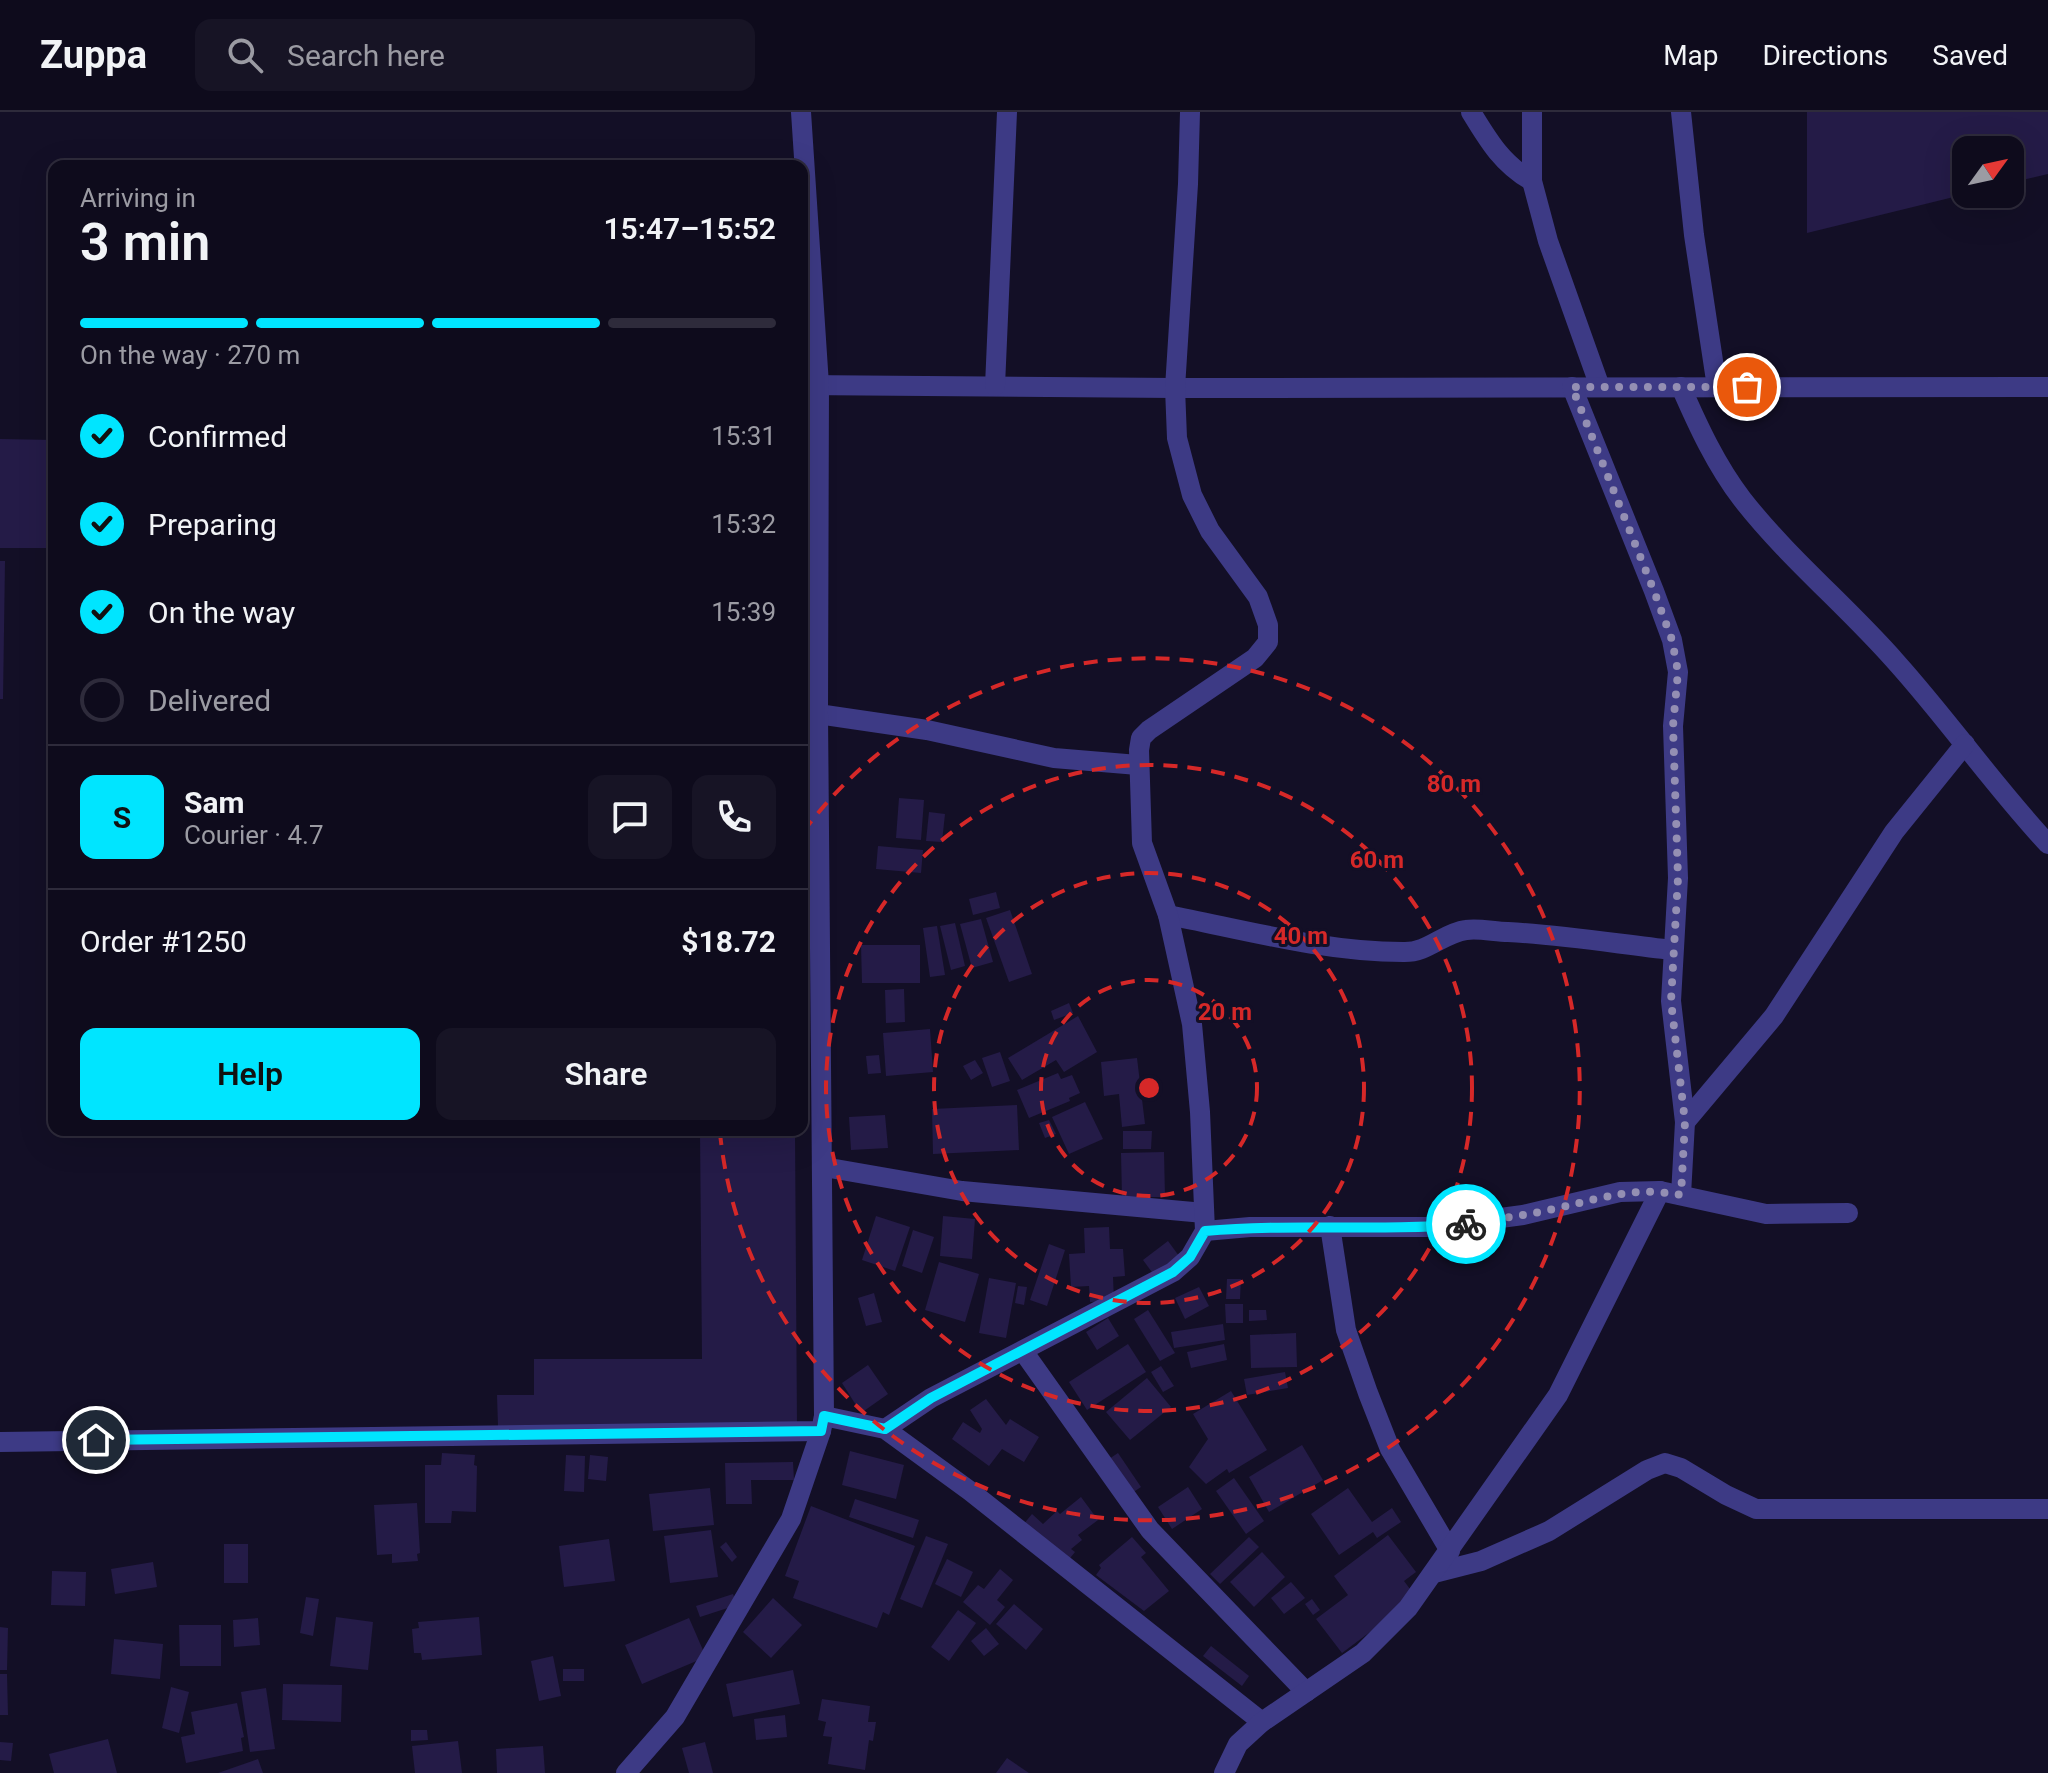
<!DOCTYPE html>
<meta charset="utf-8">
<style>
:root{--surface:#0e0b1c;--page:#171425;--text:#f1f3f6;--muted:#9b9ba3;--line:#2e2b3b;--accent:#00e5ff}
body{margin:0;font-family:Roboto,sans-serif;background:var(--page);color:var(--text);height:100vh;display:flex;flex-direction:column;font-size:30px;white-space:nowrap}
*{box-sizing:border-box;margin:0}
p{font-size:26px;color:var(--muted)}
.icon{flex:none;width:44px;height:44px;fill:none;stroke:currentColor;stroke-width:2;stroke-linecap:round;stroke-linejoin:round}
.map{position:relative;flex:1;overflow:hidden}
.drawer{position:absolute;left:48px;top:48px;width:760px;height:976px;display:flex;flex-direction:column;background:var(--surface);border-radius:16px;box-shadow:0 8px 32px #0002,0 0 0 2px var(--line)}
.drawer>*{flex:none}
.needle{width:52px;rotate:57deg}
.controls{position:absolute;left:1952px;top:24px;display:grid;gap:16px}
.controls a{display:grid;place-items:center;width:72px;height:72px;border-radius:16px;background:var(--surface);box-shadow:0 8px 32px #0002,0 0 0 2px var(--line);font-size:40px}
.pin{position:absolute;display:grid;place-items:center;width:68px;height:68px;color:#fff;margin:-34px;border:4px solid #fff;border-radius:50%;box-shadow:0 2px 8px #0007}
.courier{position:absolute;display:grid;place-items:center;width:80px;height:80px;margin:-40px;border:6px solid #00e5ff;border-radius:50%;background:#fff;color:#222;box-shadow:0 2px 10px #0007}
.head em{font-style:normal;font-weight:600}
.head div{display:flex;flex-direction:column-reverse}
.head{display:flex;align-items:center;justify-content:space-between;height:136px;padding:0 32px}
h1{font-size:52px;font-weight:600;line-height:60px}
.bar{display:grid;grid-template-columns:repeat(4,1fr);gap:12px 8px;align-content:center;height:96px;padding:0 32px}
.bar i{height:10px;border-radius:6px;background:var(--line)}
.bar .selected{background:var(--accent)}
.bar p{grid-column:span 4}
.line{display:flex;align-items:center;gap:20px;padding:0 32px;border-top:2px solid var(--line)}
.line div{flex:1}
.round{display:grid;place-items:center;flex:none;width:84px;height:84px;border-radius:16px;background:var(--page)}
ol{padding:0 32px;list-style:none}
li{display:flex;align-items:center;gap:24px;height:88px}
li p{margin-inline-start:auto}
li .icon{padding:8px;border-radius:50%;background:var(--accent);color:#111;stroke-width:4}
li:last-child{color:var(--muted)}
li i{width:44px;height:44px;border:4px solid var(--line);border-radius:50%}
.primary-button{display:flex;gap:16px;margin-top:auto;padding:16px 32px}
.primary-button a{flex:1;height:92px;border-radius:16px;background:var(--accent);color:#111;font-size:32px;font-weight:600;line-height:92px;text-align:center}
.primary-button a+a{background:var(--page);color:var(--text)}
header{display:flex;align-items:center;gap:48px;box-sizing:border-box;height:112px;padding:0 40px;background:var(--surface);border-bottom:2px solid var(--line)}
header strong{font-size:38px}
nav{display:flex;gap:44px;margin-inline-start:auto;font-size:28px}
.search{width:560px;height:72px;background:var(--page);display:flex;align-items:center;gap:20px;box-sizing:border-box;padding:0 28px;border-radius:16px;color:var(--muted);font-size:30px}
.map>svg:first-child{display:block}
.building{fill:#241b47}
.lines{fill:none;stroke-linecap:round;stroke-linejoin:round}
.minor{stroke:#3d3a85;stroke-width:20}
.done{stroke:#948fb3;stroke-width:8;stroke-dasharray:0 14.4}
.route{stroke:#00e5ff;stroke-width:10}
.ring{fill:none;stroke:#d62828;stroke-width:4;stroke-dasharray:14 10}
.centre{fill:#d62828;stroke:#130f26;stroke-width:4}
.ring-label{font-size:24px;text-anchor:middle;font-weight:bold;fill:#d62828;stroke:#130f26;stroke-width:6;stroke-linejoin:round;paint-order:stroke}
</style>
<header>
<strong>Zuppa</strong>
<div class="search"><svg class="icon" aria-label="search" viewBox="0 0 24 24"><circle cx="10" cy="10" r="6"/><path d="M15 15l6 6"/></svg>Search here</div>
<nav><a>Map</a><a>Directions</a><a>Saved</a></nav>
</header>
<div class="map">
<svg width="2048" height="1661" viewBox="0 0 2048 1661">
<rect width="100%" height="100%" fill="#130f26"/>
<g class="building">
<polygon points="1807,0 2048,0 2048,62 2010,71 2010,38 1966,38 1966,82 1807,121"/>
<polygon points="0,327 54,328 54,436 0,436"/>
<polygon points="0,449 5,449 3,587 0,587"/>
<polygon points="899,686 924,688 921,728 896,726"/>
<polygon points="929,700 945,702 942,730 926,729"/>
<polygon points="878,734 923,738 921,761 876,757"/>
<polygon points="996,780 1000,796 973,803 969,787"/>
<polygon points="1010,798 1032,862 1009,870 986,806"/>
<polygon points="981,807 993,850 972,856 960,812"/>
<polygon points="955,811 965,854 951,858 940,814"/>
<polygon points="937,814 945,863 930,865 923,816"/>
<polygon points="861,833 920,833 920,871 862,871"/>
<polygon points="904,877 905,910 886,911 885,878"/>
<polygon points="1069,891 1073,901 1054,908 1051,899"/>
<polygon points="1078,904 1097,940 1064,960 1056,948 1022,968 1008,946"/>
<polygon points="930,917 933,960 886,964 883,921"/>
<polygon points="1000,940 1010,969 992,975 982,946"/>
<polygon points="879,943 881,961 868,962 866,944"/>
<polygon points="1137,946 1145,1012 1122,1015 1119,982 1104,984 1101,950"/>
<polygon points="975,948 983,961 971,968 963,954"/>
<polygon points="1058,961 1061,967 1072,963 1080,981 1069,986 1070,989 1029,1006 1017,978"/>
<polygon points="1085,990 1103,1027 1069,1042 1052,1005"/>
<polygon points="1017,993 1019,1038 933,1042 932,997"/>
<polygon points="885,1003 888,1036 851,1038 849,1005"/>
<polygon points="1049,1008 1056,1022 1045,1026 1039,1011"/>
<polygon points="700,1018 795,1018 797,1313 498,1314 497,1283 534,1283 534,1247 702,1247"/>
<polygon points="1123,1019 1152,1019 1151,1037 1123,1037"/>
<polygon points="1164,1040 1165,1085 1122,1085 1121,1041"/>
<polygon points="876,1104 910,1115 895,1159 862,1148"/>
<polygon points="943,1104 975,1107 972,1147 940,1144"/>
<polygon points="1109,1115 1110,1137 1123,1137 1125,1164 1113,1165 1114,1189 1090,1190 1089,1174 1071,1175 1069,1142 1085,1141 1084,1116"/>
<polygon points="913,1118 934,1125 922,1161 902,1154"/>
<polygon points="1168,1129 1179,1144 1154,1163 1143,1148"/>
<polygon points="1049,1132 1065,1138 1047,1194 1030,1188"/>
<polygon points="939,1150 979,1162 965,1210 925,1198"/>
<polygon points="989,1166 1016,1171 1006,1226 979,1221"/>
<polygon points="1227,1167 1241,1167 1240,1187 1226,1187"/>
<polygon points="1018,1174 1027,1175 1024,1193 1015,1191"/>
<polygon points="1199,1175 1209,1194 1185,1207 1175,1186"/>
<polygon points="874,1181 882,1210 866,1214 858,1186"/>
<polygon points="1225,1192 1243,1192 1243,1211 1226,1211"/>
<polygon points="1148,1198 1175,1241 1160,1249 1134,1207"/>
<polygon points="1249,1198 1266,1198 1267,1208 1249,1209"/>
<polygon points="1108,1206 1119,1224 1097,1238 1086,1220"/>
<polygon points="1223,1212 1225,1228 1174,1236 1171,1220"/>
<polygon points="1296,1221 1297,1255 1251,1256 1250,1223"/>
<polygon points="1128,1232 1146,1260 1087,1298 1069,1270"/>
<polygon points="1224,1232 1227,1248 1191,1256 1187,1240"/>
<polygon points="868,1253 888,1282 861,1301 842,1271"/>
<polygon points="1161,1254 1174,1274 1163,1280 1151,1260"/>
<polygon points="1285,1260 1288,1276 1247,1283 1244,1267"/>
<polygon points="1147,1266 1171,1295 1130,1328 1106,1300"/>
<polygon points="1231,1279 1267,1338 1229,1361 1227,1357 1206,1372 1189,1355 1208,1327 1193,1302"/>
<polygon points="986,1287 1006,1313 1010,1307 1039,1325 1024,1350 1002,1337 989,1354 952,1327 963,1310 980,1321 982,1317 970,1298"/>
<polygon points="1302,1333 1323,1368 1269,1400 1249,1365"/>
<polygon points="850,1339 904,1353 896,1387 842,1373"/>
<polygon points="442,1341 475,1343 474,1353 477,1354 476,1400 452,1399 451,1411 425,1411 425,1353 441,1353"/>
<polygon points="1118,1341 1141,1375 1129,1383 1106,1349"/>
<polygon points="566,1343 585,1344 584,1380 564,1379"/>
<polygon points="590,1343 608,1345 606,1369 588,1367"/>
<polygon points="793,1350 794,1368 751,1368 752,1392 726,1392 725,1351"/>
<polygon points="1234,1366 1264,1409 1246,1422 1216,1379"/>
<polygon points="1188,1375 1202,1397 1172,1417 1158,1395"/>
<polygon points="710,1376 714,1413 653,1419 649,1382"/>
<polygon points="1348,1376 1372,1410 1392,1396 1401,1410 1377,1426 1373,1420 1339,1443 1311,1402"/>
<polygon points="1081,1385 1098,1408 1078,1423 1082,1428 1071,1437 1075,1440 1066,1451 1023,1413 1032,1402 1043,1412 1057,1399 1060,1402"/>
<polygon points="855,1387 919,1408 913,1426 849,1405"/>
<polygon points="417,1391 420,1441 417,1442 418,1449 392,1451 392,1442 377,1443 374,1393"/>
<polygon points="811,1394 915,1434 889,1503 883,1500 877,1516 793,1486 799,1469 785,1464"/>
<polygon points="711,1418 718,1465 670,1471 664,1424"/>
<polygon points="1388,1423 1416,1460 1404,1469 1413,1481 1402,1496 1342,1541 1316,1507 1348,1483 1334,1464"/>
<polygon points="926,1424 948,1432 922,1496 900,1487"/>
<polygon points="1132,1425 1146,1441 1141,1445 1169,1479 1144,1499 1096,1463 1101,1456 1099,1453"/>
<polygon points="1249,1425 1259,1435 1220,1472 1210,1462"/>
<polygon points="609,1427 615,1469 564,1475 559,1434"/>
<polygon points="726,1430 737,1445 732,1450 720,1435"/>
<rect x="224" y="1432" width="24" height="39"/>
<polygon points="1262,1440 1285,1465 1254,1495 1230,1470"/>
<polygon points="947,1447 973,1460 961,1485 935,1472"/>
<polygon points="153,1450 157,1475 115,1482 111,1457"/>
<polygon points="1000,1457 1013,1468 997,1488 1005,1495 990,1513 963,1490 978,1473 984,1477"/>
<polygon points="52,1459 86,1460 85,1494 51,1493"/>
<polygon points="1291,1470 1305,1486 1284,1502 1271,1486"/>
<polygon points="733,1482 737,1493 700,1505 696,1494"/>
<polygon points="306,1485 319,1487 313,1524 300,1521"/>
<polygon points="773,1486 802,1513 771,1546 743,1520"/>
<polygon points="1312,1487 1320,1498 1313,1503 1305,1492"/>
<polygon points="1014,1492 1043,1517 1026,1538 996,1512"/>
<polygon points="958,1498 976,1511 949,1549 931,1535"/>
<polygon points="336,1505 373,1510 368,1558 330,1554"/>
<polygon points="479,1505 482,1543 422,1548 421,1541 414,1541 412,1517 419,1516 418,1510"/>
<polygon points="258,1506 260,1533 234,1535 233,1508"/>
<polygon points="689,1506 706,1545 642,1572 625,1533"/>
<polygon points="179,1513 221,1513 221,1554 180,1554"/>
<polygon points="0,1515 8,1516 7,1558 0,1558"/>
<polygon points="986,1516 999,1532 984,1544 971,1529"/>
<polygon points="114,1527 163,1532 160,1567 111,1562"/>
<polygon points="1211,1534 1249,1564 1242,1574 1203,1544"/>
<polygon points="553,1544 561,1584 539,1589 531,1549"/>
<rect x="563" y="1557" width="21" height="12"/>
<polygon points="793,1558 800,1592 733,1605 726,1572"/>
<polygon points="0,1562 7,1562 8,1603 0,1603"/>
<polygon points="283,1572 342,1573 341,1610 282,1608"/>
<polygon points="171,1575 189,1580 179,1621 162,1616"/>
<polygon points="266,1576 275,1637 250,1640 241,1580"/>
<polygon points="822,1587 870,1594 868,1610 876,1610 873,1629 869,1628 865,1658 828,1652 832,1625 823,1624 826,1610 818,1608"/>
<polygon points="237,1591 244,1625 241,1626 243,1639 186,1651 181,1625 195,1622 191,1600"/>
<polygon points="785,1603 787,1625 756,1628 754,1607"/>
<polygon points="411,1618 427,1618 428,1628 411,1629"/>
<polygon points="108,1627 117,1661 54,1661 49,1642"/>
<polygon points="458,1629 462,1661 415,1661 412,1634"/>
<polygon points="0,1630 13,1631 11,1649 0,1648"/>
<polygon points="705,1630 713,1661 689,1661 682,1636"/>
<polygon points="543,1634 545,1661 497,1661 496,1637"/>
<polygon points="1007,1646 1029,1661 996,1661"/>
<polygon points="258,1647 263,1661 218,1661"/>
</g>
<g class="lines">
<g class="minor">
<path d="M1471,0C1488,28 1502,52 1532,69"/>
<polyline points="1532,0 1532,69 1548,129 1600,275"/>
<polyline points="1681,0 1694,123 1717,275"/>
<polyline points="802,273 1175,276 2048,275"/>
<polyline points="995,274 1007,0"/>
<polyline points="1572,275 1654,479 1672,528 1678,560 1673,614 1678,766 1671,889 1685,1010 1681,1083"/>
<path d="M1681,275C1698,314 1716,353 1742,387C1788,446 1847,494 1896,550C1949,609 1994,674 2048,732"/>
<polyline points="818,602 927,618 1054,646 1138,653"/>
<path d="M1168,803C1245,818 1325,840 1403,840C1428,841 1443,821 1466,818C1479,816 1495,820 1508,820C1563,823 1618,832 1672,838"/>
<polyline points="1685,1010 1774,904 1894,720 1965,632"/>
<polyline points="824,1055 962,1079 1204,1101"/>
<polyline points="1330,1114 1346,1218 1368,1281 1390,1337 1450,1439"/>
<polyline points="1205,1119 1250,1115 1433,1115 1523,1103 1620,1080 1660,1079 1766,1102 1848,1101"/>
<polyline points="1023,1239 1150,1418 1306,1580"/>
<polyline points="824,1304 885,1317 970,1379 1262,1610"/>
<polyline points="885,1317 931,1286 1173,1160 1190,1145 1205,1119 1200,1000 1192,912 1168,803 1142,731 1139,638 1141,626 1149,618 1255,546 1268,530 1268,513 1258,485 1210,419 1192,383 1177,326 1175,276 1188,72 1190,0"/>
<polyline points="0,1330 821,1319 824,1304 818,602 819,273 801,0"/>
<polyline points="1434,1461 1481,1449 1549,1419 1647,1358 1665,1351 1681,1356 1726,1383 1756,1397 2048,1397"/>
<polyline points="626,1661 675,1605 791,1407 821,1319"/>
<polyline points="1224,1661 1238,1632 1262,1610 1363,1541 1408,1496 1558,1283 1660,1079"/>
</g>
</g>
<g class="lines">
<path class="done" d="M1466,1112C1497,1107 1528,1103 1558,1096C1604,1086 1632,1074 1681,1083L1685,1010L1671,889L1678,766L1673,614L1678,560L1672,528L1654,479L1572,275H1747"/>
<path class="route" d="M96,1328L821,1319L824,1304L885,1317L931,1286L1173,1160L1190,1145L1205,1119C1292,1111 1379,1120 1466,1112"/>
</g>
<g class="ring">
<circle cx="1149" cy="976" r="108"/>
<circle cx="1149" cy="976" r="215"/>
<circle cx="1149" cy="976" r="323"/>
<path d="M803 720A431 431 0 1 1 720 1021"/>
</g>
<circle cx="1149" cy="976" r="12" class="centre"/>
<g class="ring-label">
<text x="1454" y="680">80 m</text>
<text x="1377" y="756">60 m</text>
<text x="1301" y="832">40 m</text>
<text x="1225" y="908">20 m</text>
</g>
</svg>
<div class="controls">
<a><svg class="needle" viewBox="-14 -14 28 28"><path d="M0-13l5 13h-10z" fill="#e53935"/><path d="M0 13l5-13h-10z" fill="#9b9ba3"/></svg></a>
</div>
<div class="pin" style="left:1747px;top:275px;background:#ea580c"><svg class="icon" aria-label="bag" viewBox="0 0 24 24"><path d="M5 8h14l-1 12H6zM9 8a3 3 0 0 1 6 0"/></svg></div>
<div class="pin" style="left:96px;top:1328px;background:#1f2937"><svg class="icon" aria-label="home" viewBox="0 0 24 24"><path d="M3 11l9-7 9 7M6 9v11h12V9"/></svg></div>
<div class="courier" style="left:1466px;top:1112px"><svg class="icon" aria-label="bike" viewBox="0 0 24 24"><circle cx="6" cy="16" r="4"/><circle cx="18" cy="16" r="4"/><path d="M6 16l4-8h5l3 8M10 8l3 8H6M13 5h3"/></svg></div>
<section class="drawer">
<div class="head"><div><h1>3 min</h1><p>Arriving in</p></div><em>15:47–15:52</em></div>
<div class="bar"><i class="selected"></i><i class="selected"></i><i class="selected"></i><i></i><p>On the way · 270 m</p></div>
<ol>
<li><svg class="icon" aria-label="check" viewBox="0 0 24 24"><path d="M5 12l5 5 9-10"/></svg>Confirmed<p>15:31</p></li>
<li><svg class="icon" aria-label="check" viewBox="0 0 24 24"><path d="M5 12l5 5 9-10"/></svg>Preparing<p>15:32</p></li>
<li><svg class="icon" aria-label="check" viewBox="0 0 24 24"><path d="M5 12l5 5 9-10"/></svg>On the way<p>15:39</p></li>
<li><i></i>Delivered</li>
</ol>
<div class="line" style="height:144px"><b class="round" style="background:var(--accent);color:#111">S</b><div><b>Sam</b><p>Courier · 4.7</p></div><a class="round"><svg class="icon" aria-label="chat" viewBox="0 0 24 24"><path d="M4 5h16v11H9l-5 4z"/></svg></a><a class="round"><svg class="icon" aria-label="phone" viewBox="0 0 24 24"><path d="M5 4h4l2 5-3 2q2 4 5 5l2-3 5 2v4C11 20 4 13 5 4z"/></svg></a></div>
<div class="line" style="height:104px"><div>Order #1250</div><b>$18.72</b></div>
<div class="primary-button"><a>Help</a><a>Share</a></div>
</section>
</div>
